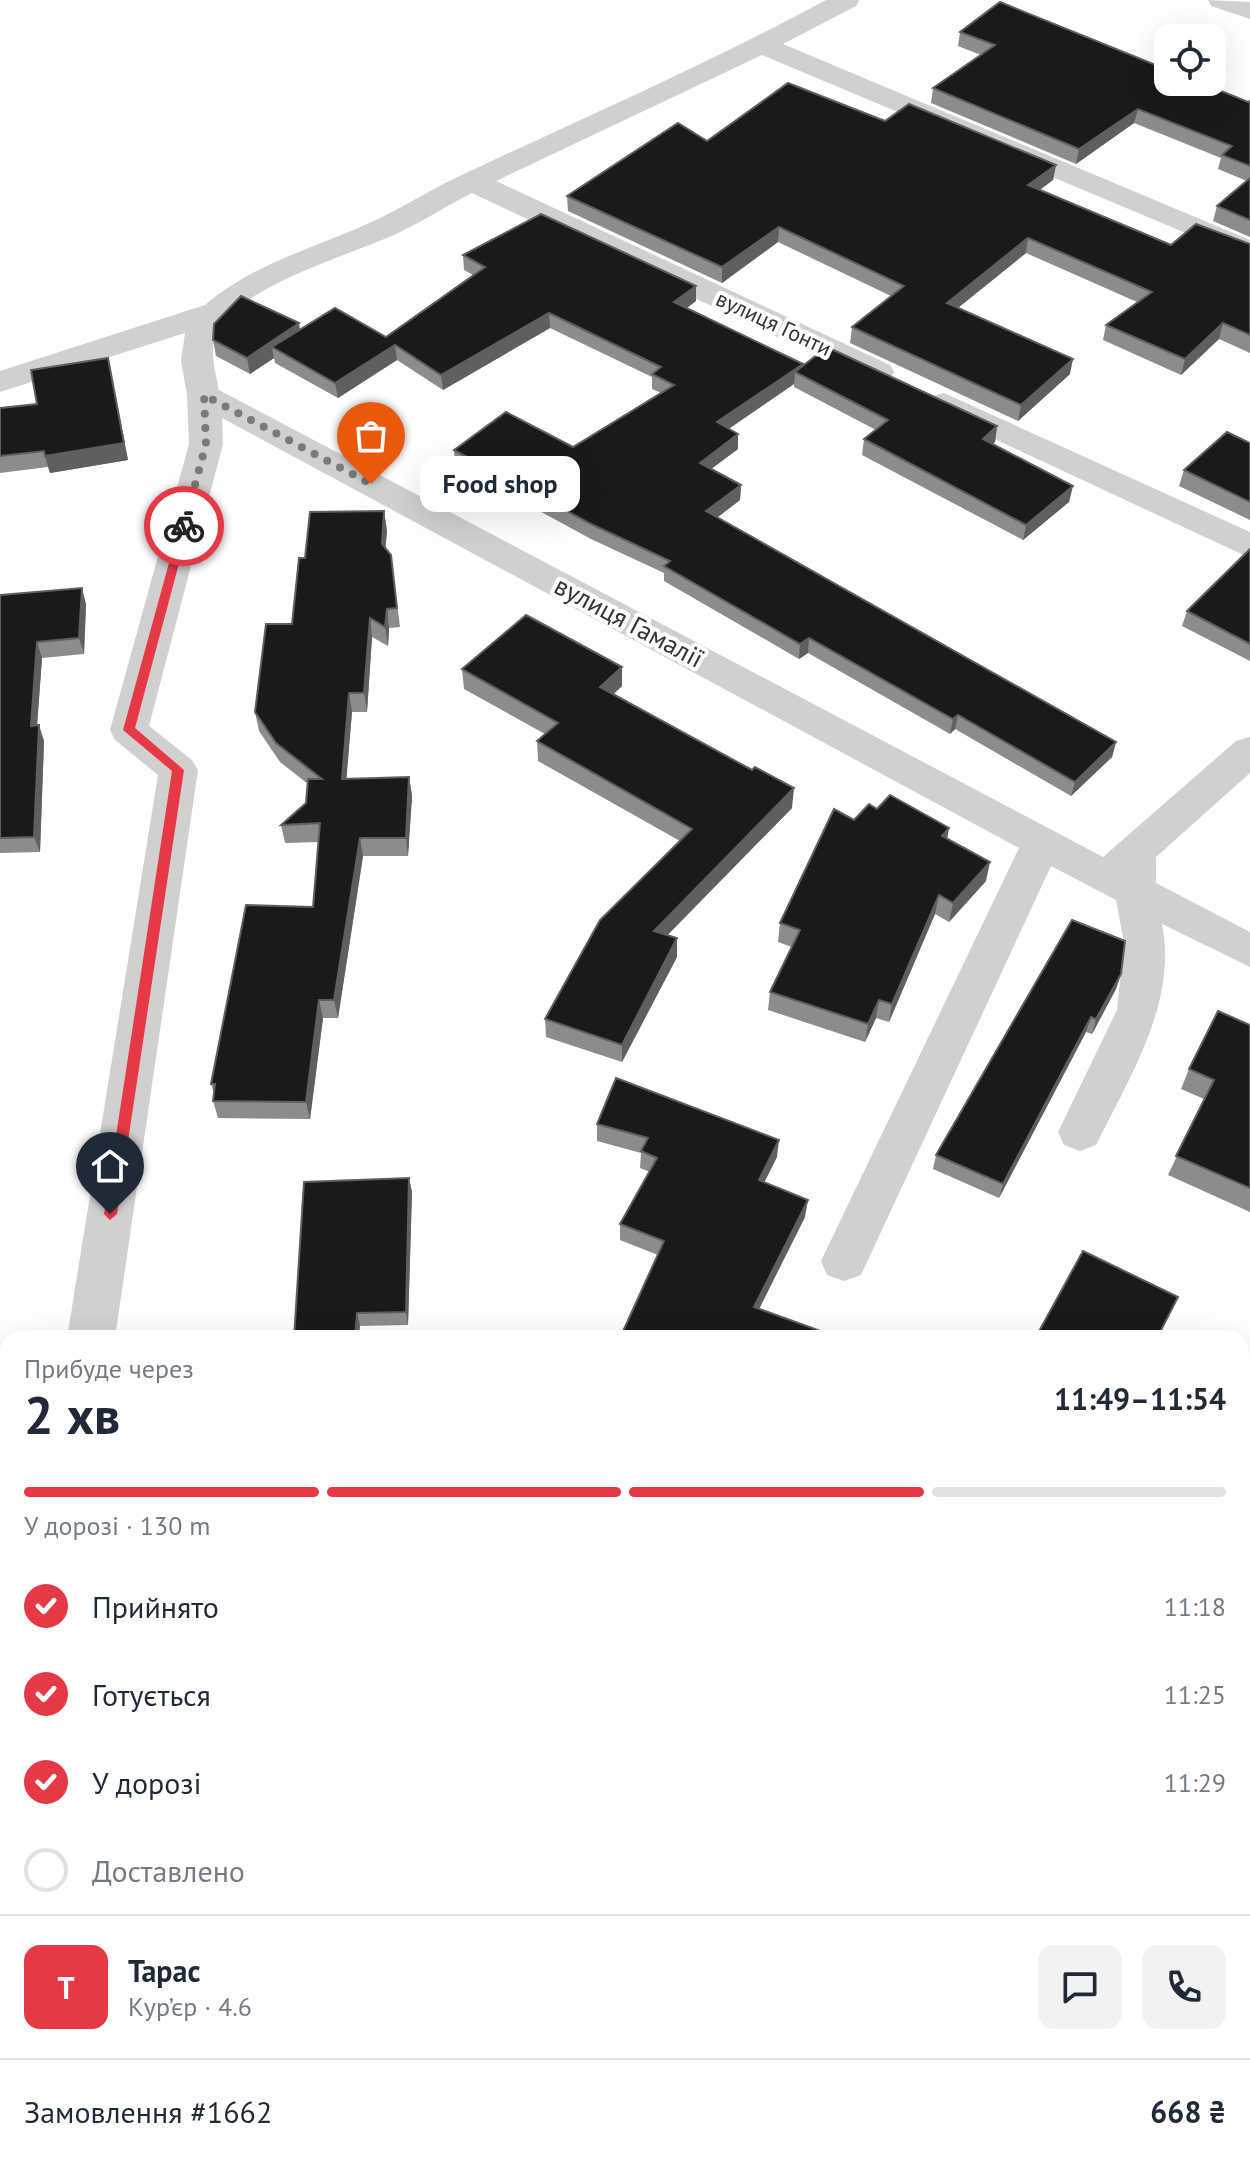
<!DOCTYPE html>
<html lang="uk">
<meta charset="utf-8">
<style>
:root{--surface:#fff;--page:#f2f2f3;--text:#1f2937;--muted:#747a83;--line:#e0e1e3;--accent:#e63946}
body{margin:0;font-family:"PT Sans",sans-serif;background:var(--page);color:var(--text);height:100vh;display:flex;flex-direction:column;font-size:30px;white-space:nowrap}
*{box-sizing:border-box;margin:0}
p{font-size:26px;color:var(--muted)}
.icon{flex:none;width:44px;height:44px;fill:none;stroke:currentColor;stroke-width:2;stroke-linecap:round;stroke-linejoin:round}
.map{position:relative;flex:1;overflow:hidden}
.panel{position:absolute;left:0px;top:1330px;width:1250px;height:848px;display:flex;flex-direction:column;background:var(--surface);border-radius:24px 24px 0 0;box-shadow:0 8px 32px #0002}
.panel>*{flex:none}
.buttons{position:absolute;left:1154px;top:24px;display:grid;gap:16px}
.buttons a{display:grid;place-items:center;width:72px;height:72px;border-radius:16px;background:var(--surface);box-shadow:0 8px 32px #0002;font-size:40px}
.pin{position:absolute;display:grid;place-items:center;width:68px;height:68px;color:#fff;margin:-82px -34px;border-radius:50% 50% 50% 0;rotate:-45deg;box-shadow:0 0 8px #0007}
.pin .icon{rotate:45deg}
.courier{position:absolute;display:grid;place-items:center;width:80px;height:80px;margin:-40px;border:6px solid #e63946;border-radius:50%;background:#fff;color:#222;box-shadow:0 2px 10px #0007}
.bubble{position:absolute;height:56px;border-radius:16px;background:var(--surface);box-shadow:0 8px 32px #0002;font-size:26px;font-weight:700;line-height:56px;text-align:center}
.head em{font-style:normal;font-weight:700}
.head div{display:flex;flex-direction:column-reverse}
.head{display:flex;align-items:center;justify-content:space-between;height:136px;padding:0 24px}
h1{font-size:52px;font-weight:700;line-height:60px}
.bar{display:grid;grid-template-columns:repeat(4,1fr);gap:12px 8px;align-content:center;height:96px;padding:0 24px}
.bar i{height:10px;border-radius:6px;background:var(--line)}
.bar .selected{background:var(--accent)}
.bar p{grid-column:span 4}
.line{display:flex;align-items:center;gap:20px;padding:0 24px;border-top:2px solid var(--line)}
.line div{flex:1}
.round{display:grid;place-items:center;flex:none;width:84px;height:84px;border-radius:16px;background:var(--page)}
ol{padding:0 24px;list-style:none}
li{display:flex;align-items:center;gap:24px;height:88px}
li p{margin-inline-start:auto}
li .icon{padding:8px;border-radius:50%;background:var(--accent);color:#fff;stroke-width:4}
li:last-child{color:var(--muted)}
li i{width:44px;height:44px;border:4px solid var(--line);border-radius:50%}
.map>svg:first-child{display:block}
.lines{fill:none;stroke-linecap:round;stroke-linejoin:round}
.stream{fill:#cfe2ee;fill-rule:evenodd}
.minor{fill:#d0d0d0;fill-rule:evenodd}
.wall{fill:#8c8c8c}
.shaded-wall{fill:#5f5f5f}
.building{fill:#1a1a1a;stroke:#5f5f5f;stroke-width:2}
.route{fill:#e63946}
.done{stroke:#7a7a7a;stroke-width:8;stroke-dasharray:0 14.4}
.labels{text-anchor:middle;stroke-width:8;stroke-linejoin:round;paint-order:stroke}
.far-street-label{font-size:22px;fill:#333;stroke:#fff}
.street-label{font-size:26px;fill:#333;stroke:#fff}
</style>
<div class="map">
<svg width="1250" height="2178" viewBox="0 0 1250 2178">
<rect width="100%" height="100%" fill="#fff"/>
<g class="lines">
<g class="stream">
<polygon points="1250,1350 1250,1370 1242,1374 1242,1354"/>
<rect x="662" y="2170" width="22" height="8"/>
</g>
<g class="minor">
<path d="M826,0H859L856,6L783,44L1250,240V260L762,55L496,181L890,365L894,372L890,379L878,382L866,379L472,193C446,206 422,222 396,234C350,255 244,285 218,329C208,348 215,370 219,390L1103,857L1236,741L1250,737V773L1156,857V883L1250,932V967L1162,924C1178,1002 1129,1078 1096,1145L1080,1151L1064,1145L1058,1132L1117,1010L1124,943L1116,900L1051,866L861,1275L844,1281L827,1275L821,1261L1019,848L222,418L223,444L149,726L192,760L198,770L115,1338H67L158,775L115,740L110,730L189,444L187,395L181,361L185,333L0,392V371L205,305C255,262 319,247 378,219C407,205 435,187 464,174C585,117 708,64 826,0Z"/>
<polygon points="1208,0 1250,2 1250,19 1211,6"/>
<polygon points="944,393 1250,532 1250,558 932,410 927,403 932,396"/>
<polygon points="1250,1401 1250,1454 1242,1457 1242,1404"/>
<polygon points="8,1858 8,1963 0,1967 0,1861"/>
<polygon points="770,2170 830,2170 831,2178 769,2178"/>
</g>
</g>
<g class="wall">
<polygon points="960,32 1248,102 1250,101 1250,237 1213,221 1217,206 1247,181 1218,169 1221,158 1134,123 1076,164 931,103 933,88 981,55 958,46"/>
<polygon points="885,121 1056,165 1053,180 1040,190 1171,245 1250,244 1250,353 1219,339 1181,375 1103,340 1106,325 1137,302 1026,253 958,308 1070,374 1018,421 850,343 852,327 891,296 778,242 722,283 568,211 567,196 707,141"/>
<polygon points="463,255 696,286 696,301 687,308 803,364 803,366 997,426 995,442 992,444 1069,502 1023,540 862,455 864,439 876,430 794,387 794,384 729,429 738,434 738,449 711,469 741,485 740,500 718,517 1116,742 1112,757 1071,796 955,729 950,734 808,653 799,659 664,581 664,573 591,539 455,465 454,450 573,447 661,393 652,389 652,377 550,328 443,390 397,360 338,398 275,363 274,358 250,374 216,356 213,340 299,323 300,330 386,337 473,275 464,270"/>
<polygon points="108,358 128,460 50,473 48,467 0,473 0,408 37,404"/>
<polygon points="1250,443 1250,520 1179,486 1184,470"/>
<polygon points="384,511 387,531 385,549 391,555 400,627 389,628 388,646 372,637 367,712 352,712 346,779 409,777 412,796 408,856 363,856 338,1018 323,1018 310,1119 218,1118 213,1101 214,1094 211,1084 313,907 319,842 285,843 281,825 306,803 308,784 280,762 259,731 255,712 292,624 305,558"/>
<polygon points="1250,549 1250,661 1182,626 1187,611"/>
<polygon points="0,595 86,604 84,654 42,658 37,725 44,741 40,852 0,853"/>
<polygon points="462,669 622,686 614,694 792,808 667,935 677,938 677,957 622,1062 546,1037 545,1019 680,841 538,761 537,741 545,734 464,689"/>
<polygon points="877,809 947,838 986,881 949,922 935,914 889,1022 876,1018 865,1042 768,1010 770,992 792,947 778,942 780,923 854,820"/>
<polygon points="1121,974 1116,989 1092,1034 1086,1032 999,1198 933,1169 936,1155"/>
<polygon points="1250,1025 1250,1212 1168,1175 1204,1099 1181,1089 1189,1069"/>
<polygon points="597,1124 777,1157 764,1182 805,1217 759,1309 620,1338 658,1255 620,1240 620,1224 650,1172 640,1168 641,1153 597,1141"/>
<polygon points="409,1178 412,1192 408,1325 360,1326 294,1338"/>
<polygon points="1250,1638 1250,1712 1242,1701 1242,1643"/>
</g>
<g class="shaded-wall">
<polygon points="1138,109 1134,123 1076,164 1079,149"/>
<polygon points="1056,165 1053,180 1025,200 1028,185"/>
<polygon points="779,227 778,242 722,283 722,267"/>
<polygon points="1028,238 1026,253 944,319 947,303"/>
<polygon points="696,286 696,301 674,317 674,302"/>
<polygon points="549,313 550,328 443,390 441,375"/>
<polygon points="299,323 301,340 272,347 274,358 250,374 247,358"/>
<polygon points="1223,323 1219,339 1181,375 1185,359"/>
<polygon points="395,345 397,360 338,398 335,383"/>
<polygon points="108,358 128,460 50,473 45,456"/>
<polygon points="1073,359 1070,374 1018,421 1021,405"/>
<polygon points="803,364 802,375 795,372 794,384 716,437 717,422"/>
<polygon points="997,426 995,442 980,455 983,439"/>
<polygon points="738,434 738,449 699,478 700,463"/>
<polygon points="741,485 740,500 706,526 706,511"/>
<polygon points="1073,486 1069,502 1023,540 1026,525"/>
<polygon points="384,511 387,531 384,564 382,544"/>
<polygon points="82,588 86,604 84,654 79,638"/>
<polygon points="387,609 389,628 388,646 385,627"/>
<polygon points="370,618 372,637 367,712 364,693"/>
<polygon points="809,638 808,653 799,659 800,644"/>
<polygon points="37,642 42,658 36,741 31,726"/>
<polygon points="622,667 622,686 600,706 600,687"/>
<polygon points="349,693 352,712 345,797 342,779"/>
<polygon points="958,715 955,729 950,734 953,719"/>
<polygon points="39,725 44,741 40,852 34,837"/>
<polygon points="1116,742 1112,757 1071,796 1075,782"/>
<polygon points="409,777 412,796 408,856 406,838"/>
<polygon points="794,788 792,808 654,949 654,931"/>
<polygon points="949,828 946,847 942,836"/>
<polygon points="360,838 363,856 338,1018 334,1000"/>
<polygon points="990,862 986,881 949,922 953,903"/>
<polygon points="939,895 935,914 889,1022 892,1004"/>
<polygon points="677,938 677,957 622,1062 622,1045"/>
<polygon points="1121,974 1116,989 1092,1034 1096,1019"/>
<polygon points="319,1000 323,1018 310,1119 306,1102"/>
<polygon points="879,1000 876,1018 865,1042 868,1024"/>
<polygon points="1091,1017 1086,1032 999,1198 1003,1184"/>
<polygon points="779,1140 777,1157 757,1197 759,1180"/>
<polygon points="409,1178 412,1192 408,1325 406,1312"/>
<polygon points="808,1200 805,1217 752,1323 754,1307"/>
<polygon points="357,1313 360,1326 359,1338 355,1338"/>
</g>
<g class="building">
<polygon points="1000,2 1168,70 1168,82 1199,82 1248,102 1250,101 1250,166 1222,155 1232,146 1138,109 1079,149 933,88 995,45 960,32"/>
<polygon points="788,83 885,121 909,104 1056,165 1028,185 1171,245 1196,224 1250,244 1250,335 1223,323 1185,359 1106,325 1152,292 1028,238 947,303 1073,359 1021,405 852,327 904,286 779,227 722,267 567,196 678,123 707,141"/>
<polygon points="1250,178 1250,220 1217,206"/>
<polygon points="541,214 696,286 674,302 803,364 717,422 738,434 700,463 741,485 706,511 1116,742 1075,782 958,715 953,719 809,638 800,644 664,566 670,561 591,524 454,450 506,412 573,447 674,385 652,374 661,367 549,313 441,375 395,345 335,383 272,347 335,308 386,337 485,267 463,255"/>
<polygon points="241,296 299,323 247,358 213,340 214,324"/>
<polygon points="827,347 997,426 983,439 1073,486 1026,525 864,439 888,420 795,372"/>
<polygon points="108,358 124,443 45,456 44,451 0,456 0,408 37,404 31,370"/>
<polygon points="1227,432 1250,443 1250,502 1184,470"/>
<polygon points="384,511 382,544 391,555 397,608 387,609 385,627 370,618 364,693 349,693 342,779 409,777 406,838 360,838 334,1000 319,1000 306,1102 213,1101 215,1084 211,1084 246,905 313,907 320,823 281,825 306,803 308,779 322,779 276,743 255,712 266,624 292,624 299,558 305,558 310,512"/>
<polygon points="1250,549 1250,644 1187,611"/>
<polygon points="82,588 79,638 37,642 31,726 39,725 34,837 0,838 0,595"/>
<polygon points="526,615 622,667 600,687 752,770 755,767 794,788 654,931 677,938 622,1045 545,1019 600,920 692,829 537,741 558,723 462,669"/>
<polygon points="890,795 949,828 942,836 990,862 953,903 939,895 892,1004 879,1000 868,1024 770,992 800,930 780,923 834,809 854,820 869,804 877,809"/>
<polygon points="1072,920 1125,941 1121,974 1096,1019 1091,1017 1003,1184 936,1155"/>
<polygon points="1218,1011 1250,1025 1250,1188 1176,1156 1214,1080 1189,1069"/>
<polygon points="616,1078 779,1140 759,1180 808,1200 754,1307 818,1330 815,1338 620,1338 664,1241 620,1224 657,1158 641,1151 648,1138 597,1124"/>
<polygon points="409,1178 406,1312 357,1313 355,1338 294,1338 304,1182"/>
<polygon points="1083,1251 1178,1297 1157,1338 1043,1338 1037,1335"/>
<polygon points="1250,1638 1250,1691 1242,1681 1242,1643"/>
<polygon points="1250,1712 1250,1872 1242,1876 1242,1717"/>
</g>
<polygon class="route" points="180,523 189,526 135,728 184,770 117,1214 110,1220 104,1214 172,771 123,730"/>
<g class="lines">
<polyline class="done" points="184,526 206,444 204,395 371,484"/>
</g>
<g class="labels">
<g class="far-street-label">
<text transform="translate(774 323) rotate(25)" y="8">вулиця Гонти</text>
</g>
<g class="street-label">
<text transform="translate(629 622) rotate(28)" y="9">вулиця Гамалії</text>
</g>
</g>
</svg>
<div class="buttons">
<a><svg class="icon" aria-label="locate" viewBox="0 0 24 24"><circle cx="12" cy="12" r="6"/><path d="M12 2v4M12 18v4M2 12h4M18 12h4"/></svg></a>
</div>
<div class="pin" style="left:371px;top:484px;background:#ea580c"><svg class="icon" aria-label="bag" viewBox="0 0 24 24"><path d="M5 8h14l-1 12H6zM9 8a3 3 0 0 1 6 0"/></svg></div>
<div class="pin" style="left:110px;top:1214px;background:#1f2937"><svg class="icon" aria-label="home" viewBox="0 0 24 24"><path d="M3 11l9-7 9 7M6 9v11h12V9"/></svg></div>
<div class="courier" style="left:184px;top:526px"><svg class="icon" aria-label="bike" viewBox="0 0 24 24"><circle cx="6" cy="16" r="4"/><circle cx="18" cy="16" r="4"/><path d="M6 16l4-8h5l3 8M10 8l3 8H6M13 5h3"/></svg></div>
<div class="bubble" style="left:420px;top:456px;width:160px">Food shop</div>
<section class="panel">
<div class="head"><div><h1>2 хв</h1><p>Прибуде через</p></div><em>11:49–11:54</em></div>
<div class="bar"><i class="selected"></i><i class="selected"></i><i class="selected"></i><i></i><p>У дорозі · 130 m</p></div>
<ol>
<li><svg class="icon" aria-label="check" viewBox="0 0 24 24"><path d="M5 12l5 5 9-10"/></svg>Прийнято<p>11:18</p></li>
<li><svg class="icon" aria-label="check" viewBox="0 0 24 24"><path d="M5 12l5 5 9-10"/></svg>Готується<p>11:25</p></li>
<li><svg class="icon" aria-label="check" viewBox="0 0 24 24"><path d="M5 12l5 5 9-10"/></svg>У дорозі<p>11:29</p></li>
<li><i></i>Доставлено</li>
</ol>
<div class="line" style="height:144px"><b class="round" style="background:var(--accent);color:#fff">Т</b><div><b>Тарас</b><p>Кур’єр · 4.6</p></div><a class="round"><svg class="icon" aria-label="chat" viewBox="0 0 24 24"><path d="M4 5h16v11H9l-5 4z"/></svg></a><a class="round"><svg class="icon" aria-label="phone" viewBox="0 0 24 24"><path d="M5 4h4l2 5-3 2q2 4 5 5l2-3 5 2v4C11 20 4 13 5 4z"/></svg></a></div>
<div class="line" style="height:104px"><div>Замовлення #1662</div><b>668 ₴</b></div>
</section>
</div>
